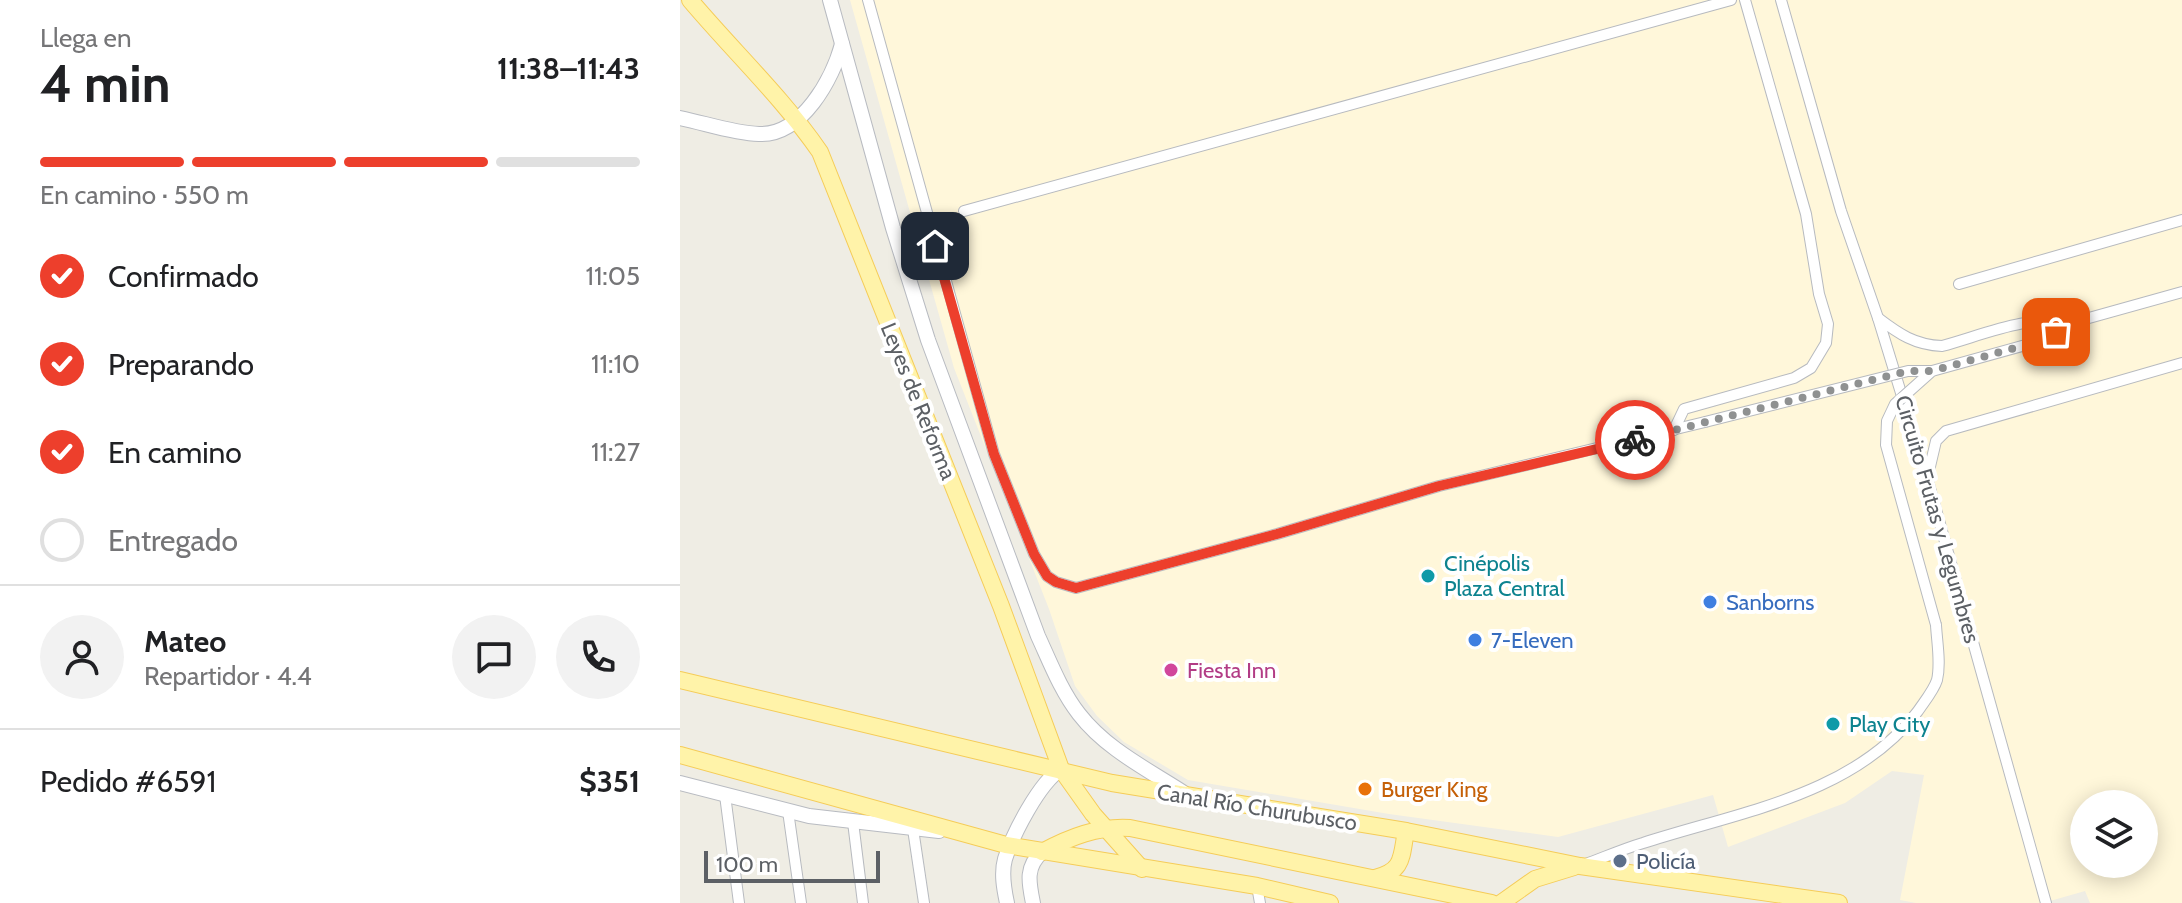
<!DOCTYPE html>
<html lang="es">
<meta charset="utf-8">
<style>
:root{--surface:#fff;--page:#f2f2f2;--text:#202124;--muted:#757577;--line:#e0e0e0;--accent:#ed3f2c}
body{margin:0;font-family:Cabin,sans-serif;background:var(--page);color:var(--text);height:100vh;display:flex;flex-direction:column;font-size:30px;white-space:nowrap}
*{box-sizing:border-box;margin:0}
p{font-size:26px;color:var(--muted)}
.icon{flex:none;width:44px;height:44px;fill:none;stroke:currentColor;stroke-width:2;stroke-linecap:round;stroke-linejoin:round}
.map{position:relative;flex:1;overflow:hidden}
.side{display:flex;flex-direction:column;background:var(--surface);width:680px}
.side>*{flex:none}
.tools{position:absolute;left:1390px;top:790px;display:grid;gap:16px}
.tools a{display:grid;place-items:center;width:88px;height:88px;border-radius:50%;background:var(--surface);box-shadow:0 4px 20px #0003;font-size:40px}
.scale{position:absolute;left:24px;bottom:20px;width:176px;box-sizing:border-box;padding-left:8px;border:4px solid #5c6065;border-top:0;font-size:22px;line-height:28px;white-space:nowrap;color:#5c6065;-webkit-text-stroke:6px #fff;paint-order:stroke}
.pin{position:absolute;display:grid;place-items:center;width:68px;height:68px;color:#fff;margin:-34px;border-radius:16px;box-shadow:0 4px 12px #0006}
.courier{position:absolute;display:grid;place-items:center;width:80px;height:80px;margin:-40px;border:6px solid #ed3f2c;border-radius:50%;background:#fff;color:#222;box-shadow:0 2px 10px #0007}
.summary em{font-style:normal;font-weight:700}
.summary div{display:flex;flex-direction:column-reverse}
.summary{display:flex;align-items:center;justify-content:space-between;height:136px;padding:0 40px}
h1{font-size:52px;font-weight:700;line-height:60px}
.bar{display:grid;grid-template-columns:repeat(4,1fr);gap:12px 8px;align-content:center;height:96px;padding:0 40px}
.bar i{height:10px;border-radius:6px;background:var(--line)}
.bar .selected{background:var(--accent)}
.bar p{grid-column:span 4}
.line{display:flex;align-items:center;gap:20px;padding:0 40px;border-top:2px solid var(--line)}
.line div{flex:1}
.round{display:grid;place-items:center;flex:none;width:84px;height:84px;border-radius:42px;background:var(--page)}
ol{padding:0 40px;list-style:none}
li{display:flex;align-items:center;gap:24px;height:88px}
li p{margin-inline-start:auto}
li .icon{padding:8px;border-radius:50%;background:var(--accent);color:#fff;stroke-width:4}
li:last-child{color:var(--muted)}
li i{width:44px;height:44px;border:4px solid var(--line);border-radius:50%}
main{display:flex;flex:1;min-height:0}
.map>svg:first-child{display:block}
.commercial{fill:#fff7da;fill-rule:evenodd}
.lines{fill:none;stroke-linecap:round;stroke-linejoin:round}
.street-casing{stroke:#b7babf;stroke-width:12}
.secondary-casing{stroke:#b8bbc1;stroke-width:16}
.primary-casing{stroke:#f5cc58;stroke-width:18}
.street{stroke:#fff;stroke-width:10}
.secondary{stroke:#fff;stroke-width:14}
.primary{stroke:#fff3a9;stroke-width:16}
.street-bridge-casing{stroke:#b7babf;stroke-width:12;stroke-linecap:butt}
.street-bridge{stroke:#fff;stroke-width:10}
.done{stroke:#8f9191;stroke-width:8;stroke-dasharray:0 14.4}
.route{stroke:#ed3f2c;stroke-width:10}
.culture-dot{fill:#0f9aa8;stroke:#fff;stroke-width:3}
.shop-dot{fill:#3f7fe0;stroke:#fff;stroke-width:3}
.hotel-dot{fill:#d1479c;stroke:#fff;stroke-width:3}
.food-dot{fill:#e8710a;stroke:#fff;stroke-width:3}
.service-dot{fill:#5c6f8a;stroke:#fff;stroke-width:3}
.labels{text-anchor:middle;stroke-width:8;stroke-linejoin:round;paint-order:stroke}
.street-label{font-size:22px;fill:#5c6065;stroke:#fff}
.culture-label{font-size:22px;fill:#0d838f;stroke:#fff;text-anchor:start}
.shop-label{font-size:22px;fill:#366cbe;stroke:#fff;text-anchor:start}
.hotel-label{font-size:22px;fill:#b23c85;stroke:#fff;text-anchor:start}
.food-label{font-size:22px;fill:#c56008;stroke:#fff;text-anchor:start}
.service-label{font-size:22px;fill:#4e5e75;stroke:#fff;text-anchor:start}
</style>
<main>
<section class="side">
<div class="summary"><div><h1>4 min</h1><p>Llega en</p></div><em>11:38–11:43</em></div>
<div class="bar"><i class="selected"></i><i class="selected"></i><i class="selected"></i><i></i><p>En camino · 550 m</p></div>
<ol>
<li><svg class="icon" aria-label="check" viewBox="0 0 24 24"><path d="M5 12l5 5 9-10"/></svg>Confirmado<p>11:05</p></li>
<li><svg class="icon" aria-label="check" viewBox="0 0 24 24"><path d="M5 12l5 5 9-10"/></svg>Preparando<p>11:10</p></li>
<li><svg class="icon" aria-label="check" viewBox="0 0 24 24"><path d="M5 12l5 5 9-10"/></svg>En camino<p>11:27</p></li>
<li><i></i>Entregado</li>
</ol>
<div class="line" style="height:144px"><a class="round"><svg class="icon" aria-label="person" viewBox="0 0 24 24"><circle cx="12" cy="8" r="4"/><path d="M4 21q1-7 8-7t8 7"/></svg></a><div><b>Mateo</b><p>Repartidor · 4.4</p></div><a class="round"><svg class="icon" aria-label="chat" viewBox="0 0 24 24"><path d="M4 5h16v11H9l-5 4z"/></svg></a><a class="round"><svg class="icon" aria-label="phone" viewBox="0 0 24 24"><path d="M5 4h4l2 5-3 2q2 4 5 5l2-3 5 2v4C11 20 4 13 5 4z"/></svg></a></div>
<div class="line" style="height:104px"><div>Pedido #6591</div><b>$351</b></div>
</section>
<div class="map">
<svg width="1502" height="903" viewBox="0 0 1502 903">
<rect width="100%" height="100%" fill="#efede4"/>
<path class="commercial" d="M170,0H1502V903H1410L1405,891L1363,903H1236L1220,900L1244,775L1212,771L1165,803L1048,847L1033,795L878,837L709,814L508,780L444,742L417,716L395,686L369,609L274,368ZM1404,804H1464V864H1404Z"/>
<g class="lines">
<defs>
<g id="street">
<polyline points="188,0 314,454 354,554 367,576 376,582 396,588 597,534 759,486 1025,422"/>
<polyline points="1101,0 1161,211 1198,318 1248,481 1366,903"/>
<polyline points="284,211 1051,0"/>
<polyline points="1279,284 1502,220"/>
<path d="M1198,318C1219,334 1235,345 1262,346C1303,335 1349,314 1391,323"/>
<polyline points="1360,341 1391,323 1502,292"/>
<polyline points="994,430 1004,409 1114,378 1131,368 1146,343 1148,324 1139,294 1126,214 1065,0"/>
<polyline points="1248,475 1256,441 1266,431 1502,363"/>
<polyline points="45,795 59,903"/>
<polyline points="108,811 121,903"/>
<polyline points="173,822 183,903"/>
<polyline points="233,829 244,903"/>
<path d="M906,864C925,857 943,849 963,843C1058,812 1173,796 1238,711C1244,702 1254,690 1257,680C1261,663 1257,643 1256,625"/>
<polyline points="577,886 580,903"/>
</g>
<g id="secondary">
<path d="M150,0L213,228L248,340L358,636C370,662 381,691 399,714C426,749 467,769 504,793"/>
<path d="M0,118C25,123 53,133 79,134C122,136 153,78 162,44"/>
<polyline points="0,783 129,816 259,831"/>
<path d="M327,903C324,889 321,873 325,859C333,834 359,783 381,769"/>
<path d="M353,903C349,883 345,867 362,852"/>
</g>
<g id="primary">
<path d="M10,0C53,51 103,98 140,152L321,606L381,769L413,814L462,869"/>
<polyline points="0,680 432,783 726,831 900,866 1159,903"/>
<polyline points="0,755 326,845 577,886 650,903"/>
<path d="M362,852C390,837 418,826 450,828L812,903"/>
<path d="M695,878C724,871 721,857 726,831"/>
<polyline points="821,903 855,879 894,867"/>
</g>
</defs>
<use href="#street" class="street-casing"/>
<use href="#secondary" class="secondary-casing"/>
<use href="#primary" class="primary-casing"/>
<use href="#street" class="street"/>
<use href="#secondary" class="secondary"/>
<use href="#primary" class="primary"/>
<defs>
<g id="street-bridge">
<polyline points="1025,422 1228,371 1252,371"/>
<polyline points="1256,625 1206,445 1207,421 1215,404 1252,371 1360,341"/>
</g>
</defs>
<use href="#street-bridge" class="street-bridge-casing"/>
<use href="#street-bridge" class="street-bridge"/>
</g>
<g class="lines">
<polyline class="done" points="955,440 1228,371 1252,371 1360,341 1376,332"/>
<polyline class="route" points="255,246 314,454 354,554 367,576 376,582 396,588 597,534 759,486 955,440"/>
</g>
<g class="culture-dot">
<circle cx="748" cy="576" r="8"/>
<circle cx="1153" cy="724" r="8"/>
</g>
<g class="shop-dot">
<circle cx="1030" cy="602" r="8"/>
<circle cx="795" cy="640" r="8"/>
</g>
<circle class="hotel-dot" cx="491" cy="670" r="8"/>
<circle class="food-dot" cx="685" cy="789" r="8"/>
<circle class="service-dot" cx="940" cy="861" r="8"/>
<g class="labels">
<g class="street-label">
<text transform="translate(239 401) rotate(68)" y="8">Leyes de Reforma</text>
<text transform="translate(1258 519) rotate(74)" y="8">Circuito Frutas y Legumbres</text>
<text transform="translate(577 807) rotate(9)" y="8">Canal Río Churubusco</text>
</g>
<g class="culture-label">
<text x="764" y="571">Cinépolis<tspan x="764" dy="25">Plaza Central</tspan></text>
<text x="1169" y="732">Play City</text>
</g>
<g class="shop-label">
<text x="1046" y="610">Sanborns</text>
<text x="811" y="648">7-Eleven</text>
</g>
<g class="hotel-label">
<text x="507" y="678">Fiesta Inn</text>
</g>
<g class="food-label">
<text x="701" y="797">Burger King</text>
</g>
<g class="service-label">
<text x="956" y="869">Policía</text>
</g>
</g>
</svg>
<div class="tools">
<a><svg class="icon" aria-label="layers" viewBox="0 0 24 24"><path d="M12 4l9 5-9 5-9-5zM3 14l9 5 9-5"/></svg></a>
</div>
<div class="scale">100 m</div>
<div class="pin" style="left:1376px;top:332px;background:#ea580c"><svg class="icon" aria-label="bag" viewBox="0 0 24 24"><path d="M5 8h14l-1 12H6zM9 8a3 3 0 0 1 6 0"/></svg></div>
<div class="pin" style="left:255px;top:246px;background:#1f2937"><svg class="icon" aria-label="home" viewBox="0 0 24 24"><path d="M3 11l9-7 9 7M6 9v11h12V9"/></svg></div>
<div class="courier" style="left:955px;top:440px"><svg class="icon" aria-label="bike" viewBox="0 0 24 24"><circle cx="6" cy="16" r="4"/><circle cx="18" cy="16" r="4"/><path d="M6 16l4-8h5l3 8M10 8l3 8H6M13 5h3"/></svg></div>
</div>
</main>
